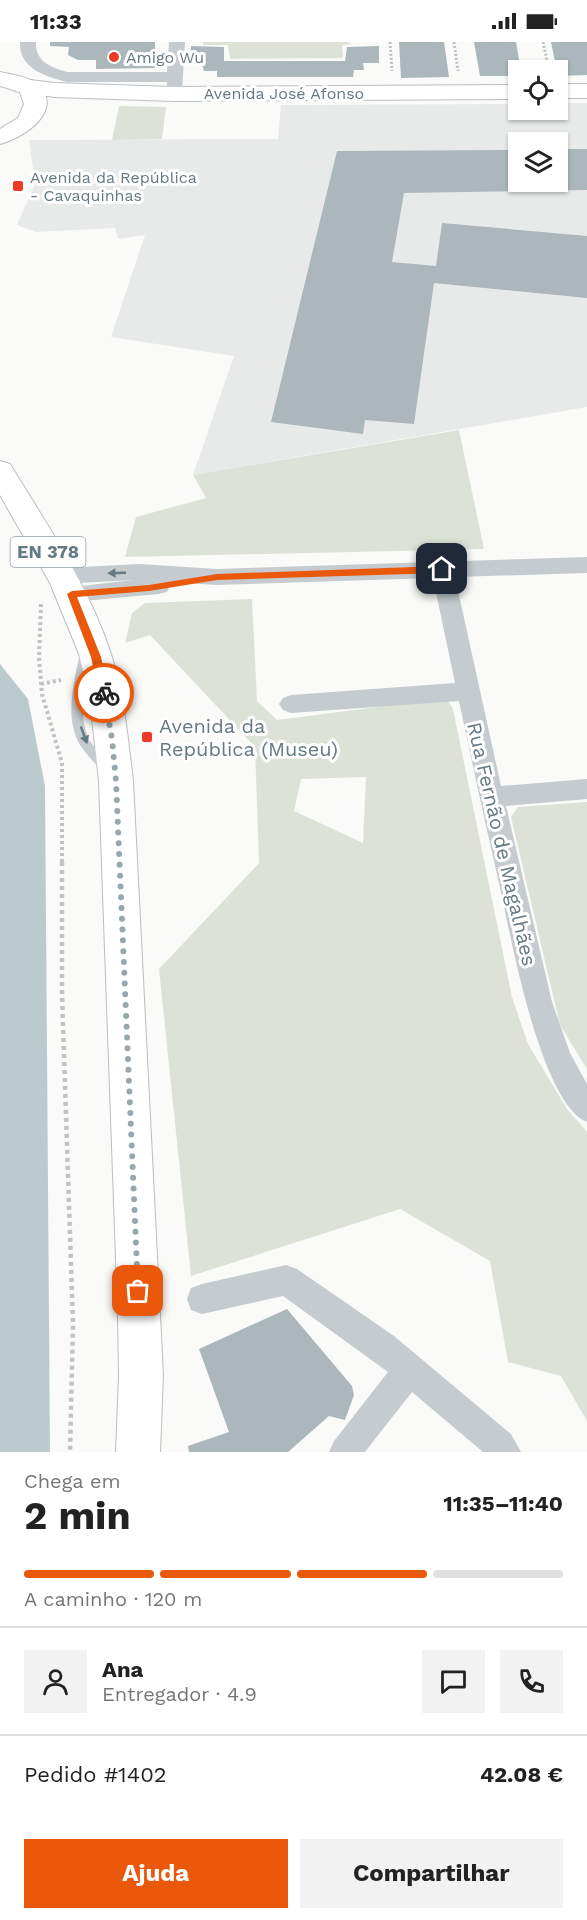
<!DOCTYPE html>
<html lang="pt">
<meta charset="utf-8">
<style>
:root{--surface:#fff;--page:#f2f2f2;--text:#222;--muted:#767676;--line:#e0e0e0;--accent:#ea580c}
body{margin:0;font-family:"Work Sans",sans-serif;background:var(--page);color:var(--text);height:100vh;display:flex;flex-direction:column;font-size:22px;white-space:nowrap}
*{box-sizing:border-box;margin:0}
p{font-size:20px;color:var(--muted)}
.icon{flex:none;width:33px;height:33px;fill:none;stroke:currentColor;stroke-width:2;stroke-linecap:round;stroke-linejoin:round}
.map{position:relative;height:1410px;overflow:hidden}
.side{display:flex;flex-direction:column;background:var(--surface);flex:1}
.side>*{flex:none}
.tools{position:absolute;left:508px;top:18px;display:grid;gap:12px}
.tools a{display:grid;place-items:center;width:60px;height:60px;border-radius:0px;background:var(--surface);box-shadow:0 2px 4px #0004;font-size:30px}
.pin{position:absolute;display:grid;place-items:center;width:51px;height:51px;color:#fff;margin:-26px;border-radius:12px;box-shadow:0 3px 9px #0006}
.courier{position:absolute;display:grid;place-items:center;width:60px;height:60px;margin:-30px;border:4px solid #ea580c;border-radius:50%;background:#fff;color:#222;box-shadow:0 2px 8px #0007}
.overview em{font-style:normal;font-weight:700}
.overview div{display:flex;flex-direction:column-reverse}
.overview{display:flex;align-items:center;justify-content:space-between;height:102px;padding:0 24px}
h1{font-size:39px;font-weight:700;line-height:45px}
.bar{display:grid;grid-template-columns:repeat(4,1fr);gap:9px 6px;align-content:center;height:72px;padding:0 24px}
.bar i{height:8px;border-radius:4px;background:var(--line)}
.bar .active{background:var(--accent)}
.bar p{grid-column:span 4}
.line{display:flex;align-items:center;gap:15px;padding:0 24px;border-top:2px solid var(--line)}
.line div{flex:1}
.round{display:grid;place-items:center;flex:none;width:63px;height:63px;border-radius:0px;background:var(--page)}
.primary-button{display:flex;gap:12px;margin-top:auto;padding:12px 24px}
.primary-button a{flex:1;height:69px;border-radius:0px;background:var(--accent);color:#fff;font-size:24px;font-weight:700;line-height:69px;text-align:center}
.primary-button a+a{background:var(--page);color:var(--text)}
.status{display:flex;justify-content:space-between;align-items:center;height:42px;padding:0 30px;background:var(--surface);direction:ltr}
.status svg{height:16px;fill:currentColor}
.map>svg:first-child{display:block}
.built{fill:#e8eae9;fill-rule:evenodd}
.green{fill:#dde2d8;fill-rule:evenodd}
.water{fill:#bbcbcd}
.building{fill:#abb7bb}
.lines{fill:none;stroke-linecap:round;stroke-linejoin:round}
.secondary-casing{stroke:#b7bfc2;stroke-width:2}
.primary-casing{stroke:#b8bfc2;stroke-width:2}
.path-far2{stroke:#bfc3c5;stroke-width:3;stroke-dasharray:2 2;stroke-linecap:butt}
.path-far1{stroke:#bfc3c5;stroke-width:4;stroke-dasharray:3 3;stroke-linecap:butt}
.path{stroke:#bfc3c5;stroke-width:4.5;stroke-dasharray:4 4;stroke-linecap:butt}
.lane{fill:#c5cbce;fill-rule:evenodd}
.street{fill:#c5cbce;fill-rule:evenodd}
.secondary{fill:#fff;fill-rule:evenodd}
.primary{fill:#fff;fill-rule:evenodd}
.oneway{fill:#637a84}
.route{fill:#ea580c}
.done{stroke:#98a7ad;stroke-width:6;stroke-dasharray:0 10.8}
.poi-dot{fill:#ed3925;stroke:#fff;stroke-width:2}
.labels{text-anchor:middle;stroke-width:6;stroke-linejoin:round;paint-order:stroke}
.far-poi-label{font-size:16px;fill:#637a84;stroke:#fff;text-anchor:start}
.far-street-label{font-size:16px;fill:#637a84;stroke:#fff}
.shield{fill:#fff;stroke:#92a2a9;stroke-width:1.5}
.shield-label{font-size:18px;font-weight:bold;fill:#637a84}
.poi-label{font-size:20px;fill:#637a84;stroke:#fff;text-anchor:start}
.street-label{font-size:20px;fill:#637a84;stroke:#fff}
</style>
<div class="status"><b>11:33</b><svg viewBox="0 0 49 12"><path d="M0 12V9h3v3zM5 12V6h3v6zM10 12V3h3v9zM15 12V0h3v12zM26 1h20v11H26zM47 4h2v5h-2z"/></svg></div>
<div class="map">
<svg width="587" height="1410" viewBox="0 0 587 1410">
<rect width="100%" height="100%" fill="#fafaf8"/>
<path class="built" d="M558,61H587V365L193,433L234,314L111,295L145,193L118,197L115,186L36,190L17,183L35,142L29,98L278,97L281,63L519,62V68H558ZM519,100H558V140H519Z"/>
<g class="green">
<polygon points="203,0 346,0 352,2 342,3 343,16 230,17 228,3 203,3"/>
<polygon points="119,64 166,65 162,97 112,98"/>
<polygon points="459,388 484,507 125,515 136,475 206,456 193,433"/>
<path d="M252,557L257,659L277,678L446,656L453,667L512,955L528,1002L567,1067L587,1090V1379L561,1334L508,1320L490,1219L400,1167L191,1234L159,927L259,821L255,705L150,593L125,601L132,571L145,561ZM366,735L363,801L294,769L301,737Z"/>
<polygon points="587,760 587,1027 560,983 511,775 518,765"/>
</g>
<polygon class="water" points="0,622 28,657 45,744 50,1410 0,1410"/>
<g class="building">
<polygon points="50,0 155,0 155,26 96,27 96,18 78,18 68,13 69,5 50,4"/>
<polygon points="399,0 444,0 449,35 401,36"/>
<polygon points="474,0 516,0 521,28 519,28 519,34 480,34"/>
<polygon points="551,0 587,0 587,33 558,34"/>
<polygon points="191,4 224,5 224,19 345,19 347,5 379,4 379,21 363,21 364,28 354,28 353,35 217,35 217,29 204,29 202,22 190,22"/>
<polygon points="558,107 587,107 587,148 404,151 392,220 436,224 442,181 587,194 587,256 434,241 414,382 365,378 363,392 271,380 337,109 519,108 519,140 558,140"/>
<polygon points="287,1267 352,1344 354,1353 345,1378 329,1374 288,1410 189,1410 188,1404 229,1390 199,1307"/>
</g>
<g class="lines">
<defs>
<g id="secondary">
<polygon points="23,37 54,41 174,45 519,43 519,57 174,59 54,55 15,49 12,44 15,39"/>
<rect x="558" y="42" width="29" height="14"/>
</g>
<g id="primary">
<path d="M0,30C12,33 26,34 36,41C67,67 24,96 0,102V87L18,76L24,62L20,50L0,44Z"/>
<path d="M0,419L10,422C47,483 89,544 111,612C124,653 128,697 133,739L160,1273L163,1334L160,1410H116L119,1334L118,1273L99,739L90,659L79,612L50,541L0,453Z"/>
</g>
</defs>
<use href="#secondary" class="secondary-casing"/>
<use href="#primary" class="primary-casing"/>
<g class="path-far2">
<polyline points="390,0 392,29"/>
<polyline points="454,0 458,29"/>
<polyline points="543,0 549,28"/>
</g>
<g class="path-far1">
<polyline points="41,562 39,616 42,652 62,721 62,822"/>
<polyline points="41,642 61,638"/>
</g>
<polyline class="path" points="62,820 62,952 73,1282 70,1410"/>
<path class="lane" d="M86,607L92,611C86,637 77,669 88,695C93,707 105,714 111,725L109,728H101C94,720 86,712 80,703C64,675 74,640 80,611Z"/>
<g class="street">
<path d="M20,0H36C35,19 50,25 67,30H167L169,0H185L182,50L174,55L168,53L166,50L167,40H67C45,34 19,27 20,0Z"/>
<path d="M587,515V531L455,535L501,744L587,737V757L506,764L552,960L570,1011L587,1042V1080C540,1062 510,890 499,841C485,780 472,720 459,659L291,671L283,668L279,662L283,656L291,653L455,641L433,536L217,543L168,540L170,544L167,550L159,552L72,560L64,558L61,552L64,546L133,538L61,542L53,540L50,534L53,528L61,526L139,522L217,527Z"/>
<polygon points="286,1223 297,1227 394,1294 511,1392 521,1410 483,1410 412,1350 365,1410 329,1410 334,1399 388,1330 283,1254 202,1272 191,1268 187,1257 191,1246 202,1242"/>
</g>
<use href="#secondary" class="secondary"/>
<use href="#primary" class="primary"/>
</g>
<defs><path id="oneway-solid" d="M-6-.8H1V-3.2L6.5 0L1 3.2V.8H-6Z" transform="scale(1.5)"/></defs>
<g class="oneway">
<use href="#oneway-solid" transform="translate(117 531) rotate(178)"/>
<use href="#oneway-solid" transform="translate(84 693) rotate(70)"/>
</g>
<polygon class="route" points="442,524 447,527 442,531 217,538 149,549 77,555 101,615 109,651 104,655 99,651 91,615 67,552 72,549 149,543 217,532"/>
<g class="lines">
<polyline class="done" points="104,651 112,697 116,739 138,1249"/>
</g>
<g class="poi-dot">
<circle cx="114" cy="15" r="6"/>
<rect x="12" y="138" width="12" height="12" rx="3"/>
<rect x="141" y="689" width="12" height="12" rx="3"/>
</g>
<g class="labels">
<g class="far-poi-label">
<text x="126" y="21">Amigo Wu</text>
<text x="30" y="141">Avenida da República<tspan x="30" dy="18">- Cavaquinhas</tspan></text>
</g>
<g class="far-street-label">
<text x="284" y="57">Avenida José Afonso</text>
</g>
<rect class="shield" x="10.5" y="495" width="75" height="30" rx="4.5"/>
<g class="shield-label">
<text x="48" y="516">EN 378</text>
</g>
<g class="poi-label">
<text x="159" y="691">Avenida da<tspan x="159" dy="23">República (Museu)</tspan></text>
</g>
<g class="street-label">
<text transform="translate(502 802) rotate(77)" y="7">Rua Fernão de Magalhães</text>
</g>
</g>
</svg>
<div class="tools">
<a><svg class="icon" aria-label="locate" viewBox="0 0 24 24"><circle cx="12" cy="12" r="6"/><path d="M12 2v4M12 18v4M2 12h4M18 12h4"/></svg></a>
<a><svg class="icon" aria-label="layers" viewBox="0 0 24 24"><path d="M12 4l9 5-9 5-9-5zM3 14l9 5 9-5"/></svg></a>
</div>
<div class="pin" style="left:138px;top:1249px;background:#ea580c"><svg class="icon" aria-label="bag" viewBox="0 0 24 24"><path d="M5 8h14l-1 12H6zM9 8a3 3 0 0 1 6 0"/></svg></div>
<div class="pin" style="left:442px;top:527px;background:#1f2937"><svg class="icon" aria-label="home" viewBox="0 0 24 24"><path d="M3 11l9-7 9 7M6 9v11h12V9"/></svg></div>
<div class="courier" style="left:104px;top:651px"><svg class="icon" aria-label="bike" viewBox="0 0 24 24"><circle cx="6" cy="16" r="4"/><circle cx="18" cy="16" r="4"/><path d="M6 16l4-8h5l3 8M10 8l3 8H6M13 5h3"/></svg></div>
</div>
<section class="side">
<div class="overview"><div><h1>2 min</h1><p>Chega em</p></div><em>11:35–11:40</em></div>
<div class="bar"><i class="active"></i><i class="active"></i><i class="active"></i><i></i><p>A caminho · 120 m</p></div>
<div class="line" style="height:108px"><a class="round"><svg class="icon" aria-label="person" viewBox="0 0 24 24"><circle cx="12" cy="8" r="4"/><path d="M4 21q1-7 8-7t8 7"/></svg></a><div><b>Ana</b><p>Entregador · 4.9</p></div><a class="round"><svg class="icon" aria-label="chat" viewBox="0 0 24 24"><path d="M4 5h16v11H9l-5 4z"/></svg></a><a class="round"><svg class="icon" aria-label="phone" viewBox="0 0 24 24"><path d="M5 4h4l2 5-3 2q2 4 5 5l2-3 5 2v4C11 20 4 13 5 4z"/></svg></a></div>
<div class="line" style="height:78px"><div>Pedido #1402</div><b>42.08 €</b></div>
<div class="primary-button"><a>Ajuda</a><a>Compartilhar</a></div>
</section>
